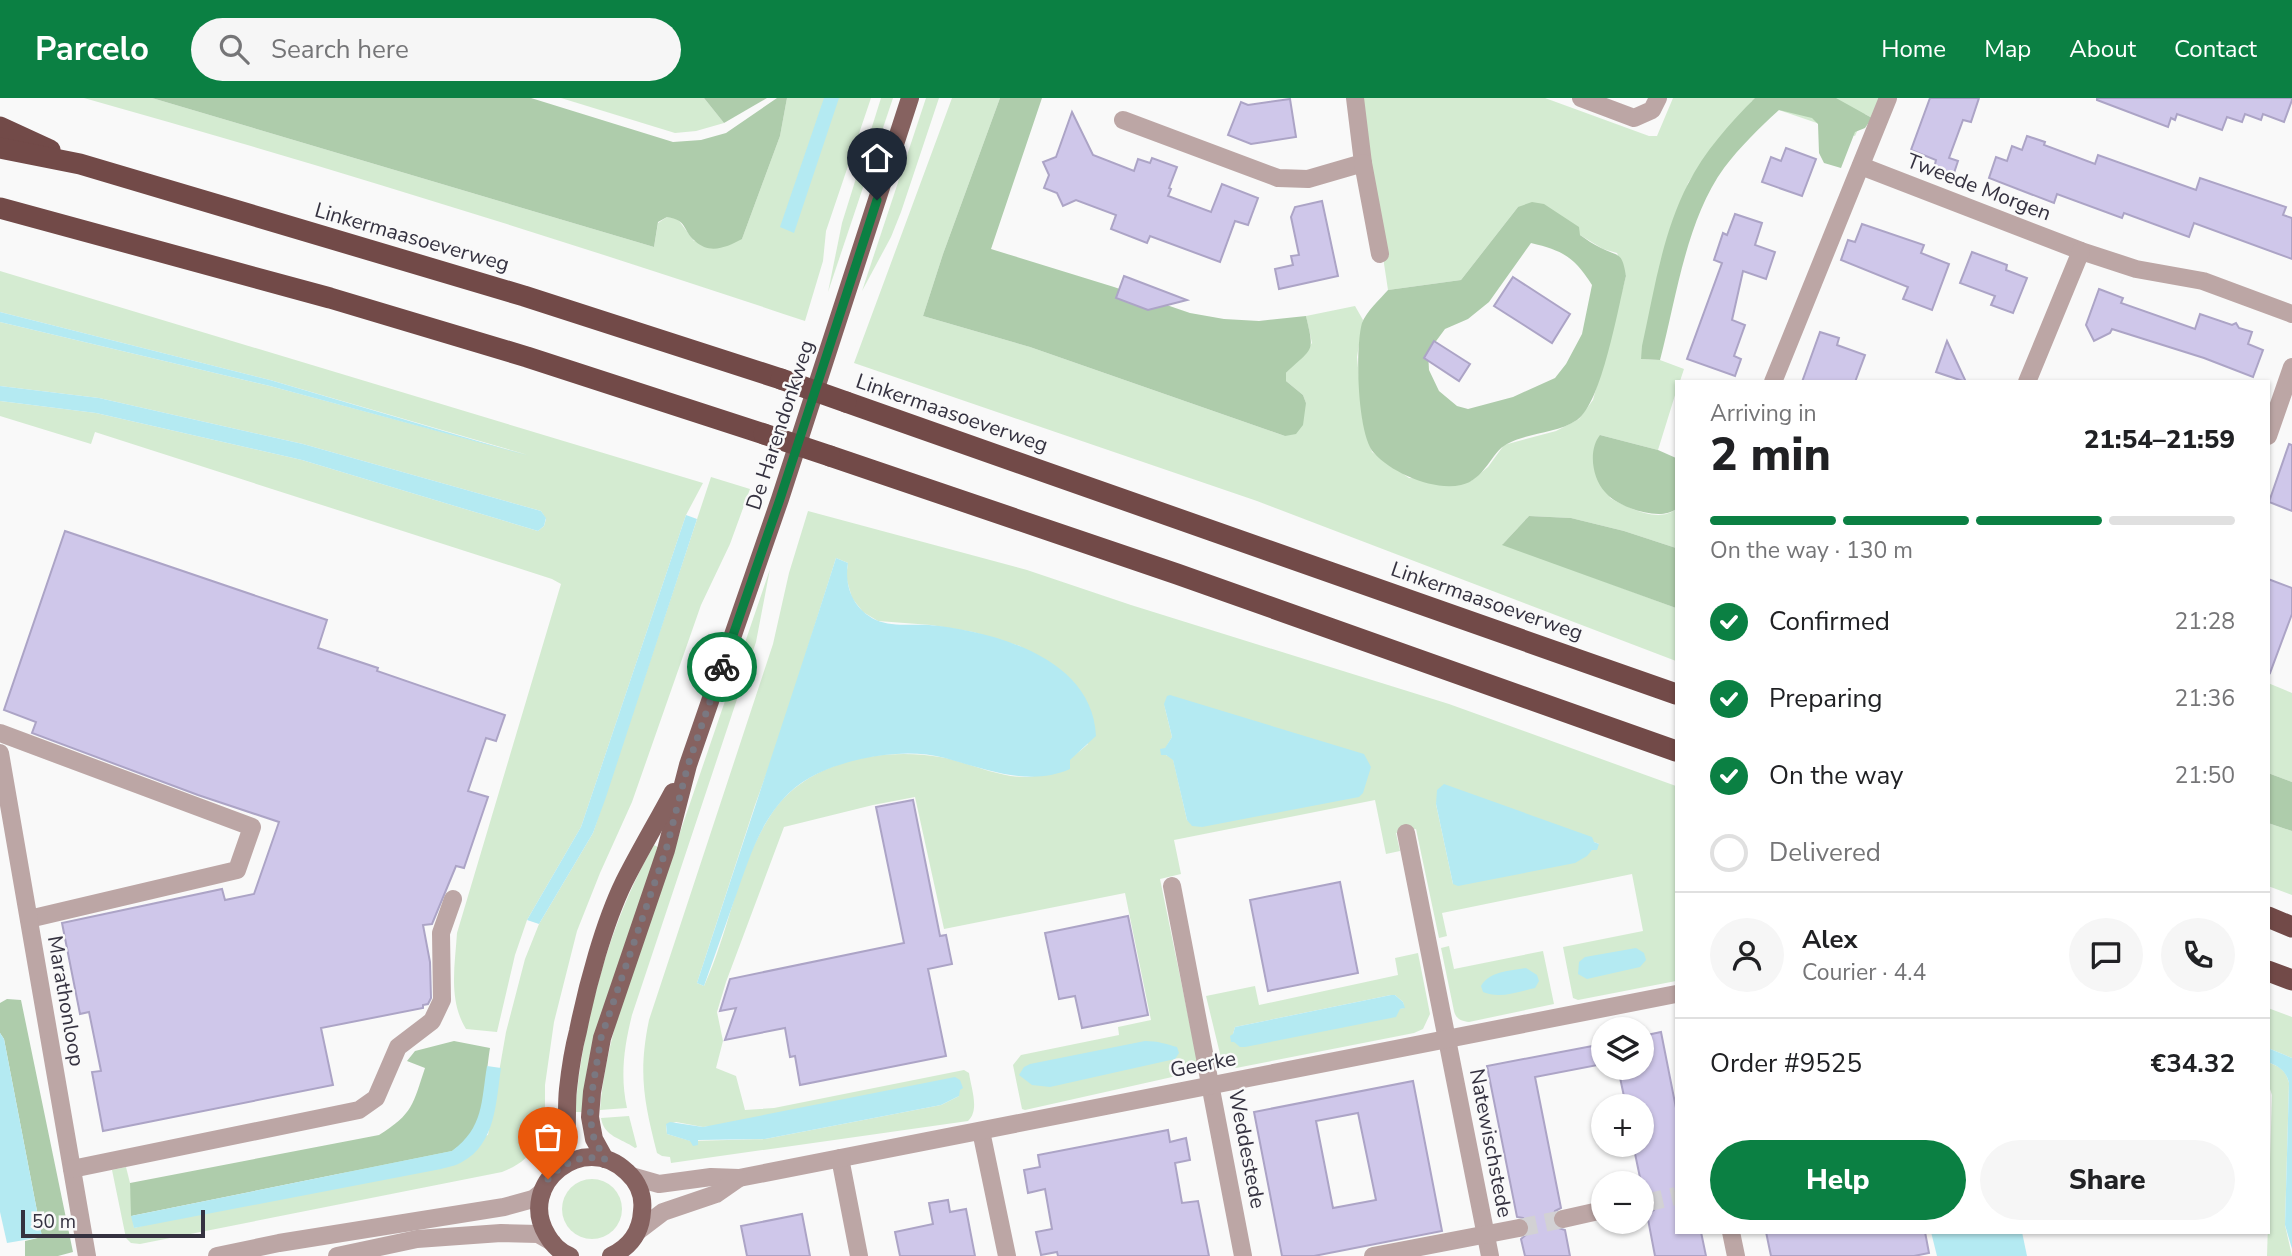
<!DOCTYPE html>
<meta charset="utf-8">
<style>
:root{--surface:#fff;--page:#f6f6f6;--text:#202124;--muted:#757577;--line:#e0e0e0;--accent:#0b8043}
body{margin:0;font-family:"Nunito Sans",sans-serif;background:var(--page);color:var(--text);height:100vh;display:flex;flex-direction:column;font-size:26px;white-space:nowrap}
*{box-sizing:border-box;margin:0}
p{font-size:23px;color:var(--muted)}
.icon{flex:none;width:38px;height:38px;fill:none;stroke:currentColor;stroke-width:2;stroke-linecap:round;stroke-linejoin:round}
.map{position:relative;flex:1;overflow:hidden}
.drawer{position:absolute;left:1675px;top:282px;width:595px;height:854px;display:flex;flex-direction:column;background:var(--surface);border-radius:0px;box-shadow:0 2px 5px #0004}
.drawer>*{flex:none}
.fabs{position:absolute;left:1591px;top:919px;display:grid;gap:14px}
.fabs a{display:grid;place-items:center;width:63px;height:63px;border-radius:50%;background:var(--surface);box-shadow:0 2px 5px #0004;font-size:35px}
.scale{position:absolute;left:21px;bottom:18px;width:184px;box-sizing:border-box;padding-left:7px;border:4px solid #353240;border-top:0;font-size:19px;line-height:24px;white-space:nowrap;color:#353240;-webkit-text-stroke:5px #f9f9f9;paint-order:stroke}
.pin{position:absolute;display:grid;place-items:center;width:60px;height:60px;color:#fff;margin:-72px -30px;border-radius:50% 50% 50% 0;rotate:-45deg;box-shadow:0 0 7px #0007}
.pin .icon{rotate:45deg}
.courier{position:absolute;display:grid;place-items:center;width:70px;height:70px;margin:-35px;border:5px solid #0b8043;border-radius:50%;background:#fff;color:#222;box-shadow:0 2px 9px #0007}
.headline em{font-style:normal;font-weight:800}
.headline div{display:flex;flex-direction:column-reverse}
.headline{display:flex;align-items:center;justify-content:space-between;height:119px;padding:0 35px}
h1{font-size:46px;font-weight:800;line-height:52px}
.bar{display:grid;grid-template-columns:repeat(4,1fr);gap:10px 7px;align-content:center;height:84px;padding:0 35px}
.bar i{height:9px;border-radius:5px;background:var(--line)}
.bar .current{background:var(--accent)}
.bar p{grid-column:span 4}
.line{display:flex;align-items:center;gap:18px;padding:0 35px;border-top:2px solid var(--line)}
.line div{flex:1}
.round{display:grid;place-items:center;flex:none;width:74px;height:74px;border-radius:37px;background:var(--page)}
ol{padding:0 35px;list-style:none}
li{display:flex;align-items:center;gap:21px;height:77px}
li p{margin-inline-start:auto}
li .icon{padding:7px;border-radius:50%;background:var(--accent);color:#fff;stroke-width:4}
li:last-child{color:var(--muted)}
li i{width:38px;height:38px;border:4px solid var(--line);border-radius:50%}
.primary-button{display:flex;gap:14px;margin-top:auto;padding:14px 35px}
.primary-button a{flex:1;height:80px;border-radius:42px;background:var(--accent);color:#fff;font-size:28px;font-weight:800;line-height:80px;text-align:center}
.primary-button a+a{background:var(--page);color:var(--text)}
header{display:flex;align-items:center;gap:42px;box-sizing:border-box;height:98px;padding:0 35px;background:var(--accent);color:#fff}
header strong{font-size:33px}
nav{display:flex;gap:38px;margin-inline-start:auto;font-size:24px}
.search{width:490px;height:63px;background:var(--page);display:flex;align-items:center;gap:18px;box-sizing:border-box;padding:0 24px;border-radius:38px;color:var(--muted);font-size:26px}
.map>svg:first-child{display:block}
.green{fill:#d4ebd1;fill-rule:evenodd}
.forest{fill:#aeccab;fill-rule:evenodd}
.water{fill:#b4eaf2}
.building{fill:#cfc7ea;stroke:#aca4c6;stroke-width:2;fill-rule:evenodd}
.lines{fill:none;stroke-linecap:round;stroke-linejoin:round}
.minor-tunnel{stroke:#d2d1d4;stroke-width:18;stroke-dasharray:18 9;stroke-linecap:butt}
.minor{stroke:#bca6a5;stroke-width:18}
.major{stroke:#866260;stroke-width:18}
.highway{stroke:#724a48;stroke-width:21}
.highway-bridge{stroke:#724a48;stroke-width:21}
.done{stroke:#7a7881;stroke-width:7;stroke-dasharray:0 12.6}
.route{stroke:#0b8043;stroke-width:9}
.labels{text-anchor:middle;stroke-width:5;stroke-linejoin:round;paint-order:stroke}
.street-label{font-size:21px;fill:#353240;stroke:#f9f9f9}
</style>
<header>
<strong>Parcelo</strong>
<div class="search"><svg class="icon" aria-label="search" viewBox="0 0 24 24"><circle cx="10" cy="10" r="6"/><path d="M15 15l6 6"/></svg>Search here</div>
<nav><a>Home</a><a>Map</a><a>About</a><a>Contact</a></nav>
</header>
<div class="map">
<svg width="2292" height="1158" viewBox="0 0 2292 1158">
<rect width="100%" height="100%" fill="#f9f9f9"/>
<g class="green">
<path d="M84,0H152L654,149L658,125L667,119L677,120L694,143L742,141L780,38L787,0H871L826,133L823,163L805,223C566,143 326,68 84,0Z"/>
<polygon points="561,0 704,0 724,25 696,33 675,35"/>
<polygon points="881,0 893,0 828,194 842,125"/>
<polygon points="926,0 939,0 901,114 891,139 862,193"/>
<path d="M952,0H1000L943,156L923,218L1030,249L1285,338L1306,305L1303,297L1286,283V275L1312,245L1306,218L1355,208L1363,222L1357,259L1363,324L1372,354L1409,380L1471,383L1488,369L1504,347L1556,333L1579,321L1593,302L1626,178L1617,155L1603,151L1580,137L1518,109L1461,182L1388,192L1359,0H1545L1649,38H1657L1673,0H1880L1872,20L1865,16L1855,38L1752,3L1711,51L1688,85L1641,261L1660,262L1684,271L1680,283L1676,284V294L1658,352L1600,337L1610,400C1628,409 1658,426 1676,411V450L1624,433L1571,420L1529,418L1503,446L1676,510V563L1257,403L854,265Z"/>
<path d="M0,173L703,385L686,417L581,729L527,822L515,857L497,934L466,931C448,902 455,867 457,835L561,486L552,481L95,334L91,346L0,318V303L96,315L302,362L538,433L544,428L546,421L541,413L303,346L99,300L0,288V224L270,288L528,357L270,282L0,214Z"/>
<path d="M711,379L750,391L730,446L701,507L632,704L600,775L577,833L554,924L545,987V1010H540C537,1045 537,1060 502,1074L140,1146L131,1145L126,1140L112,1072L126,1069L130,1085L134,1130L488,1037L506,934L525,861L539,826L593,735Z"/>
<path d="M808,413L1027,472L1131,507L1449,606L1676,688V883L1578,902L1573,900L1563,849L1643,833L1632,776L1442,815L1447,838L1439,840L1416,731L1396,735L1400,753L1386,756L1375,702L1174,742L1181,776L1160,781L1197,961L1195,969L1190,975L1025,1012L1022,1011L1013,967L1021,957L1119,937L1118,929L1151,922L1125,795L944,831L915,699L873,707L784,729L726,884L717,914L723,943L716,970L736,978L745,1012L774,1010L964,972L969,975C971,990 980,1012 968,1023L671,1065L670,1059L662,1058L657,1055C644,1004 638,975 649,922L773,546L789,475ZM836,460L848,465L846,479L852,500L863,514L878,523L931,527L973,534L1020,548L1088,646C1075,658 1046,678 1028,679C998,680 969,664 940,659C881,649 807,663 772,715C737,767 730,832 704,888L697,885L755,707L778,644ZM1164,606L1202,729L1187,722L1173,661L1166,657L1165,651L1172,639ZM1438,700L1594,744L1599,746L1592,752L1453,786L1436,706ZM959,998L941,1007L765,1041L691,1043L667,1036L666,1027L676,1024L703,1029Z"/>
<path d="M770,471L756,544L632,917C624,949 620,978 627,1010L600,1012C606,935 637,860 662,787C698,682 734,577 770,471Z"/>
<polygon points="2268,585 2292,595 2292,684 2268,675"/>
<polygon points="2268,725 2292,733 2292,797 2268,788"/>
<path d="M654,747L658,749L595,937L588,966L582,1014H575C582,927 610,822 654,747Z"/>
<path d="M1449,848L1454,871L1543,853L1554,906L1469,924C1461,923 1456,921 1454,913L1441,850Z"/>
<path d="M1418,855L1430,916L1423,931L1414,935L1236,970L1222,964L1206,898L1255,888L1259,907L1398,877L1395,860ZM1391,897H1395L1403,904L1404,910L1233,936L1235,929Z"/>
<polygon points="2268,910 2292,919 2292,960 2268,950"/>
<path d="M2268,964C2280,969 2286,972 2289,985L2285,1127L2292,1158H2267L2272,997L2268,985Z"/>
<path d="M629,1018L637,1049L635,1050C621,1040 604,1039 601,1020Z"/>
<circle cx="592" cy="1111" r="30"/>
</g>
<g class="forest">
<path d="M152,0H531L673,44L701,42L726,35L777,0H787L780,38L742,141C727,149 710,157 695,143C682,132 688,122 667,119L658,124L654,149Z"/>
<polygon points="704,0 767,0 724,25"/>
<path d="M1000,0H1042L991,151L1114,189L1190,215L1224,221L1259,223L1306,218C1315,256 1313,249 1286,275V283L1303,297L1306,305L1303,327L1296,336L1285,338L1030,249L923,218L943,156Z"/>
<path d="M1755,0H1836L1872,20L1865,30L1855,34L1841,70L1824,65L1819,55L1818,26L1812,20L1779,12C1759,30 1740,49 1724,70C1686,122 1676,202 1660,262L1641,261L1642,248C1654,194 1662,136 1688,86C1704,54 1730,25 1755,0Z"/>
<path d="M1532,104L1544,106L1579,129L1580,137C1587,142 1593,146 1601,150C1620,159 1622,154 1626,178C1618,209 1602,305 1577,322C1556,336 1529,334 1507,346C1491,354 1485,382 1461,387C1433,393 1392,375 1374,355C1357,337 1355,249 1362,225C1366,214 1380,201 1388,192L1461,182L1518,109ZM1531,145C1564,153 1574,159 1592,187L1582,236L1566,266L1555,280L1513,299L1468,311L1457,308L1439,293L1429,272L1428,254L1445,231L1468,221L1489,204Z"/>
<path d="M1600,337L1658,352L1676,360V411C1660,424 1617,409 1605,394C1592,380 1588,352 1600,337Z"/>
<polygon points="1529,418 1571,420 1624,433 1676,450 1676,510 1502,447"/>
<polygon points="2268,675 2292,684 2292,733 2268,725"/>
<polygon points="7,901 21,902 73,1154 58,1158 25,1158 25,1143 42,1139 4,941 0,935 0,905"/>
<path d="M454,943L490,950C486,973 485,1014 473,1034C468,1042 460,1047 452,1053L131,1118L130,1085L379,1037C413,1016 413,1006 425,970L407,963L415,953Z"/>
</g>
<g class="water">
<polygon points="824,0 839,0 794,135 780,129"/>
<polygon points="0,214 270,282 529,358 270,288 0,224"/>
<polygon points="0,288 99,300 303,346 541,413 546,420 544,428 538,433 302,362 96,315 0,303"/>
<polygon points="686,417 697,421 606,699 593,735 539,826 527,822 581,729"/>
<path d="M836,460L848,465C844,488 853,511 876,522C892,529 913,526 929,527C994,533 1093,560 1096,638L1070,662V671C1029,689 985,671 945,660C918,653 888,655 861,661C835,667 809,676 789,695C759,724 748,764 734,803C724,831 714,860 704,888L697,885C743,744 791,602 836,460Z"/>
<polygon points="1170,597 1364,656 1371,669 1363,695 1359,699 1202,729 1192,728 1187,722 1173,662 1166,657 1161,657 1160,651 1165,650 1172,639 1164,606 1167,598"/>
<polygon points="1444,686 1592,739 1594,744 1599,746 1597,752 1592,752 1587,758 1575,765 1458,788 1453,786 1436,706 1437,692"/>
<polygon points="1636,850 1644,855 1646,862 1640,869 1587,881 1578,876 1579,864 1585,859"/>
<path d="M1526,870L1537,877L1539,883L1535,890C1517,894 1499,901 1483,894L1481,888C1490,873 1509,873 1526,870Z"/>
<polygon points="1391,897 1395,897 1403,904 1405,910 1400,911 1396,919 1245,949 1240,949 1234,944 1231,944 1230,938 1233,936 1235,929"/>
<polygon points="0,935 4,941 42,1139 7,1145 0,1114"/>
<path d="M1145,943C1158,943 1166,946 1177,949L1179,955L1175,961L1050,989L1032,987L1019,977L1024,969L1030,966Z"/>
<path d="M2268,950L2292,960V1151L2285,1127L2289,985C2286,973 2280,969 2268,964Z"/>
<path d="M487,968L501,970C496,1003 496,1046 462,1064C456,1068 447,1069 441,1071L134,1130L131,1118L452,1053C484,1029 481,1004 487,968Z"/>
<polygon points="955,979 960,982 963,990 960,992 959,998 941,1007 765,1041 698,1042 698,1047 693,1048 690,1043 667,1036 666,1026 670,1024 703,1029"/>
<polygon points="1931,1134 2022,1134 2027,1158 1937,1158"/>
</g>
<g class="building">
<polygon points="1930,0 1979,0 1971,24 1963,22 1949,60 1958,63 1952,81 1933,74 1936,62 1911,52"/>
<polygon points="2097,0 2292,0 2292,2 2284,24 2263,16 2261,22 2245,16 2242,24 2227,19 2222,32 2177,16 2175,22 2171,20 2168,29 2097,2"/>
<polygon points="1290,1 1296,39 1251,46 1228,37 1241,4 1248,7"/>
<polygon points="1072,14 1093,57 1134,73 1138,61 1150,65 1152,60 1177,69 1169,90 1171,91 1168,98 1211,114 1222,86 1258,100 1248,127 1235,123 1220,164 1150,138 1147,145 1111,131 1116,117 1076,102 1063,108 1057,95 1044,90 1049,77 1043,64 1056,59"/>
<polygon points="2027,38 2045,44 2044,47 2095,66 2098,57 2196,92 2200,80 2286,109 2283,117 2292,120 2292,161 2194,125 2189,139 2124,115 2122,120 2057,96 2054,105 1989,80 1996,59 2007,63 2012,48 2022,52"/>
<polygon points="1786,50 1816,61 1802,98 1762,84 1771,59 1781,63"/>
<polygon points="1322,103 1338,178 1279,191 1275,171 1293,167 1291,158 1299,157 1291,119 1295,109"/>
<polygon points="1735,116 1762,125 1755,147 1775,154 1766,181 1743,173 1732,222 1745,227 1734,258 1741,261 1735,278 1687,261 1722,165 1714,162 1723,135 1727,137"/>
<polygon points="1862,126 1924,147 1921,155 1949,166 1932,212 1903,201 1908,189 1841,162 1848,142 1855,144"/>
<polygon points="1972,154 2007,167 2006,172 2027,180 2013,215 1991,207 1995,198 1960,185"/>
<polygon points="1124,178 1187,202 1148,212 1116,200"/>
<polygon points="1513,179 1570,216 1552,245 1494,208"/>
<polygon points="2099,191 2123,200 2121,205 2195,231 2200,216 2232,227 2236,225 2239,230 2252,234 2248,246 2263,252 2253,279 2204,260 2112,231 2110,235 2094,243 2086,227"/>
<polygon points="1820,234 1839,240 1837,247 1865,257 1855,284 1802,284"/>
<polygon points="1434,243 1470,266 1459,283 1424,260"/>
<polygon points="1947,243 1966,284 1936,274"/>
<polygon points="2289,346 2292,347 2292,413 2269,404"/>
<polygon points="65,433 327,522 318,550 378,570 377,573 505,617 496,643 486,640 468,693 488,699 464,770 456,768 432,826 423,827 430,864 431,900 428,906 423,907 423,910 321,930 333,987 103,1033 92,974 101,973 89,914 80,916 62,825 222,791 225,802 254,796 279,724 198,697 32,635 36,624 4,612"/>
<polygon points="2268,481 2292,490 2292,516 2270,575 2268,574"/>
<polygon points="913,702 940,838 946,837 952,866 928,871 946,958 800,987 795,958 790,959 785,930 725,942 736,910 720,913 730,881 904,845 876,709"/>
<polygon points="1340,784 1358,875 1268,893 1250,802"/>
<polygon points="1128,818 1148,917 1082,930 1075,898 1059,901 1045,835"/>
<polygon points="1661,934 1676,1010 1676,1134 1701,1134 1706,1158 1655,1158 1647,1116 1654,1112 1656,1102 1652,1096 1643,1094 1633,1046 1642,1046 1642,1008 1626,1008 1618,970 1642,970 1642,938"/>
<polygon points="1603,946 1603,966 1535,979 1561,1110 1555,1113 1552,1123 1555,1129 1565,1132 1570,1158 1525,1158 1521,1141 1529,1134 1530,1127 1523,1120 1517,1119 1487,968"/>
<path d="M1413,983L1442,1133L1314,1158H1282L1254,1014ZM1358,1015L1376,1102L1333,1110L1316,1023Z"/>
<polygon points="1168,1032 1170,1044 1186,1040 1190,1062 1175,1065 1182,1105 1198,1103 1209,1158 1058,1158 1057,1154 1041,1157 1036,1134 1052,1131 1045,1091 1028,1095 1024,1072 1040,1069 1038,1057"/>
<polygon points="948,1102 950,1114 966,1111 975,1158 900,1158 895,1134 933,1126 929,1105"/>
<polygon points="802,1116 810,1158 747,1158 741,1128"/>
<polygon points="1766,1134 1925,1134 1929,1155 1914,1158 1771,1158"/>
</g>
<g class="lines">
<g class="minor-tunnel">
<polyline points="1645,1105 1676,1098"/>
<polyline points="1519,1130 1563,1121"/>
</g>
<g class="minor">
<polyline points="1581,0 1634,20 1652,12 1658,0"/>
<polyline points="1123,22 1278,80 1308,81 1363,65 1355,0"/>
<polyline points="1363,65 1380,156"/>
<polyline points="1861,68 2081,153 2136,171 2203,183 2292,216"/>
<polyline points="1773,284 1888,0"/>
<polyline points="2027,284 2081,153"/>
<polyline points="2268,338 2292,269"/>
<polyline points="0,635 252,729 237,772 29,821"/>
<polyline points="0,655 87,1158"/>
<polyline points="1406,735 1490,1158"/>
<polyline points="1172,788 1243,1158"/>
<polyline points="981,1033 1007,1158"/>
<polyline points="840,1060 859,1158"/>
<polyline points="72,1071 359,1012 376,1000 398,949 432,923 442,902 441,835 453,801"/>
<polyline points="631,1078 659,1086 711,1079 739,1080 1676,896"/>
<polyline points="1642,1106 1645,1105"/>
<polyline points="1563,1121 1603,1112"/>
<polyline points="638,1133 663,1114 716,1096 739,1080"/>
<polyline points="1731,1134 1736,1158"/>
<polyline points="217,1158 279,1145 504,1109 533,1101 542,1094"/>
<polyline points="337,1158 417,1141 501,1135 538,1136 552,1144"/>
<polyline points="1373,1158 1519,1130"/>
</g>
<g class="major">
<polyline points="605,1061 594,1041 590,1019 592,994 602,940 666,752 688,667 780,401 910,0"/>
<path d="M558,1070C571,1045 565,1018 568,991C570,972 573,952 578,933C587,888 604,825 624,784C639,754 657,724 673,694"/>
<path d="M570,1158C560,1154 552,1146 547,1137C516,1086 584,1032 627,1074C638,1084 644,1098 642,1113C641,1134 630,1149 611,1158"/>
</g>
<g class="highway">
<polyline points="0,29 50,52"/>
<polyline points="0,50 80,66 524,198 781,281"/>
<polyline points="0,110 330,200 527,259 764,336"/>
<polyline points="846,304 1676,596"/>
<polyline points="830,358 1177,476 1676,653"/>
<polyline points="2268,819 2292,829"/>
<polyline points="2268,873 2292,882"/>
</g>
<g class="highway-bridge">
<polyline points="781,281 846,304"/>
<polyline points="764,336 830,358"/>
</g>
</g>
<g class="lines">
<path class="done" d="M548,1081C565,1063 581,1057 605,1061L594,1041L590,1019L592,994L601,940L666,752L688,667L722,569"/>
<polyline class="route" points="722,569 780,401 877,102"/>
</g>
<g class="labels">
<g class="street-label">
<text transform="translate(1979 89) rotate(21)" y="7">Tweede Morgen</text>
<text transform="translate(412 139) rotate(16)" y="7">Linkermaasoeverweg</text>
<text transform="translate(952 315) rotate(19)" y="7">Linkermaasoeverweg</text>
<text transform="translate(780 327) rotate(-72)" y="7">De Harendonkweg</text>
<text transform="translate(1487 503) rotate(19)" y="7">Linkermaasoeverweg</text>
<text transform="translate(66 903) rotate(80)" y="7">Marathonloop</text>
<text transform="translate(1203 966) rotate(-11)" y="7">Geerke</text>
<text transform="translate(1491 1045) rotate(79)" y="7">Natewischstede</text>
<text transform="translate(1247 1051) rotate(79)" y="7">Weddestede</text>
</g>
</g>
</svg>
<div class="fabs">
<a><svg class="icon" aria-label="layers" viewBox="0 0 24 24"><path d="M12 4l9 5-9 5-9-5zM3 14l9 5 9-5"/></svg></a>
<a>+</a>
<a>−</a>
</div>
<div class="scale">50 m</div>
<div class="pin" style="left:548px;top:1081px;background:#ea580c"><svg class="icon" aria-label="bag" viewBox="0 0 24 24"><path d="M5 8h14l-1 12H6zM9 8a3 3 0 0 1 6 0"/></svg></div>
<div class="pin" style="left:877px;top:102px;background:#1f2937"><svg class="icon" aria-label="home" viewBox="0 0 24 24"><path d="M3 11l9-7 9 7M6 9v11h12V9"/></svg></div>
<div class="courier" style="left:722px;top:569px"><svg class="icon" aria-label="bike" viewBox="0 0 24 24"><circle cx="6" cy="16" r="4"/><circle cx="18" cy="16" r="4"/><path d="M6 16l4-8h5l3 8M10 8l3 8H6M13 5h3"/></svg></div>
<section class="drawer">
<div class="headline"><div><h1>2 min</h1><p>Arriving in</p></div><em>21:54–21:59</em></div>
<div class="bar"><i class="current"></i><i class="current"></i><i class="current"></i><i></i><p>On the way · 130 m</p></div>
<ol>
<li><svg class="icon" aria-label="check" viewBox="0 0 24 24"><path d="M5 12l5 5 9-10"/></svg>Confirmed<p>21:28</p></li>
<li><svg class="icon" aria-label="check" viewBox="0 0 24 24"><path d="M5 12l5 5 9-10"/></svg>Preparing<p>21:36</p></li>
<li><svg class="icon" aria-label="check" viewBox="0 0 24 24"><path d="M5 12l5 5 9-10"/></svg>On the way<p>21:50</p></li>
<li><i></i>Delivered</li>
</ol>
<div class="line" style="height:126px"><a class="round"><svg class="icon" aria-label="person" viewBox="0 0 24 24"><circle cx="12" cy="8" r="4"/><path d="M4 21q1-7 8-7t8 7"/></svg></a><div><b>Alex</b><p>Courier · 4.4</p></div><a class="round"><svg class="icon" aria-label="chat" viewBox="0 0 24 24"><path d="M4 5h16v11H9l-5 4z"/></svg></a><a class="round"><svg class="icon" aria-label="phone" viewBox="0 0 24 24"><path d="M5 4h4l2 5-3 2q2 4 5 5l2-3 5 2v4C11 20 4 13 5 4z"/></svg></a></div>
<div class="line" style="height:91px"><div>Order #9525</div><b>€34.32</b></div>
<div class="primary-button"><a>Help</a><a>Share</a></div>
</section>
</div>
